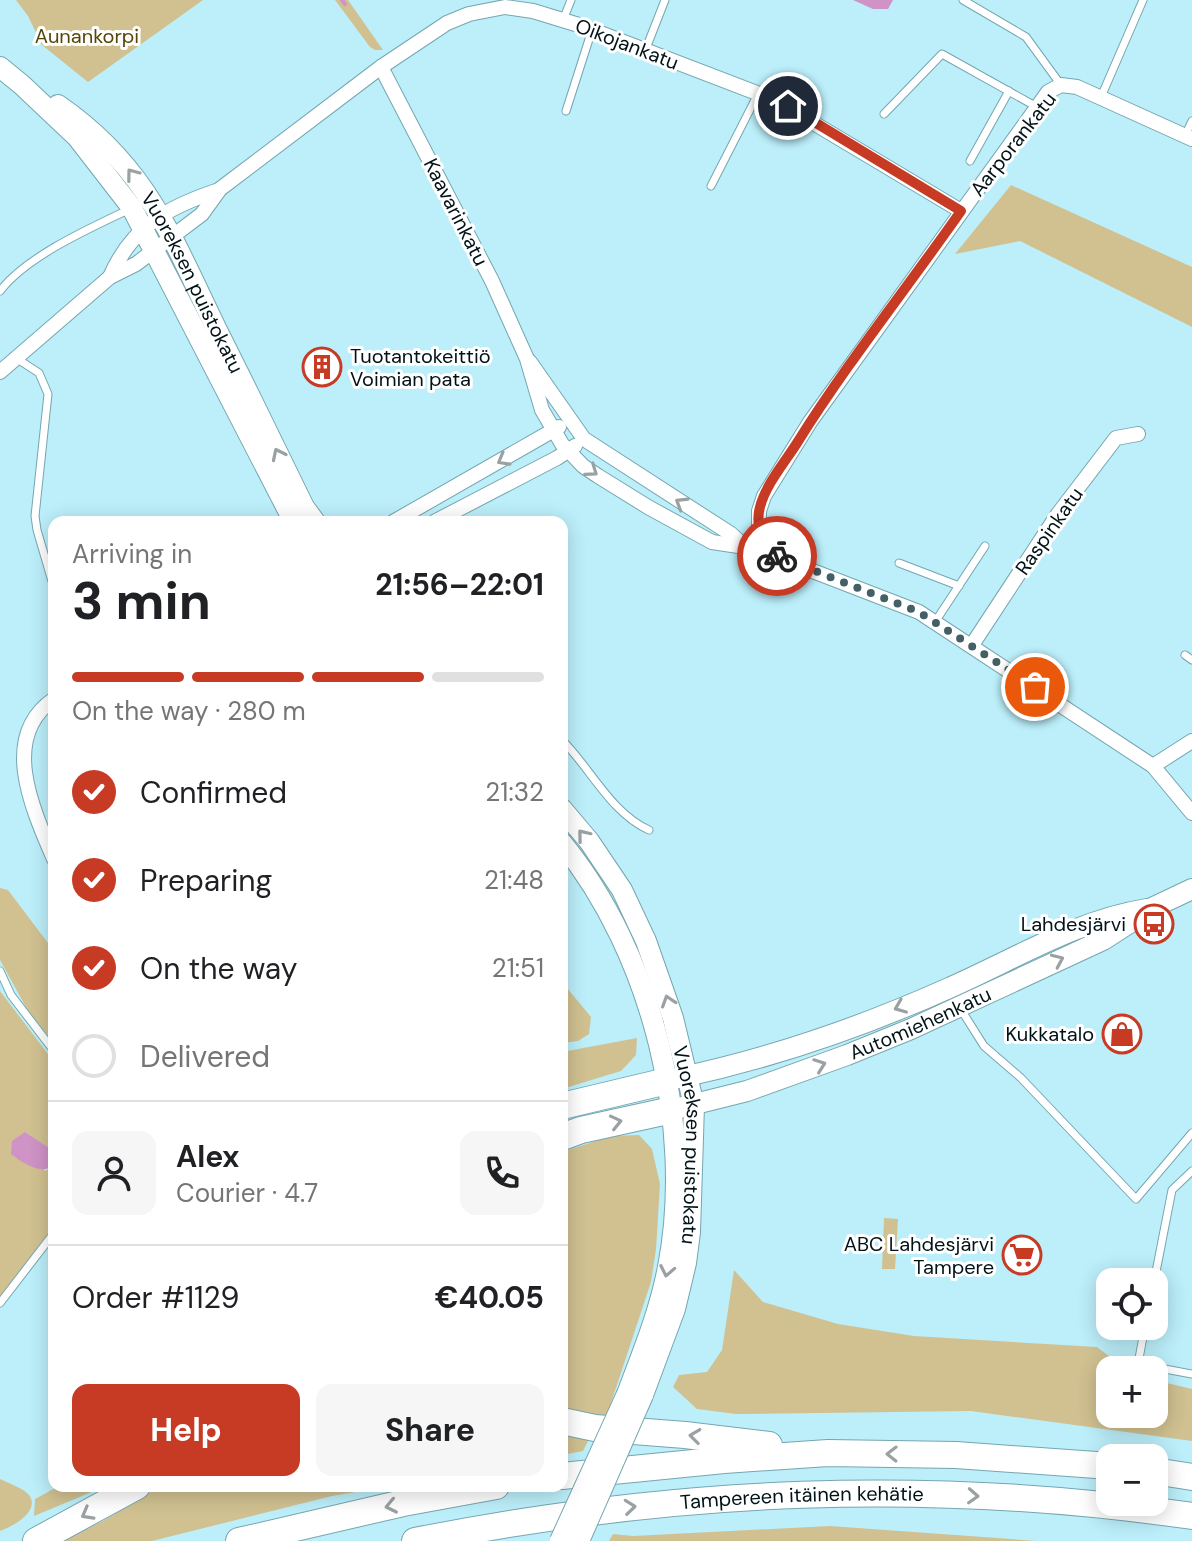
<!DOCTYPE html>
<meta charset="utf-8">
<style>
:root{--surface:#fff;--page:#f6f6f6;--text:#202124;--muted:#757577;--line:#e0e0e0;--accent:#c73b25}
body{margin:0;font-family:"DM Sans",sans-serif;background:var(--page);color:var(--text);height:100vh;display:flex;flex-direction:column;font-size:30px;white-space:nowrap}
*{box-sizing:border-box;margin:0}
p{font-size:26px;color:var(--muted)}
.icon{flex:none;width:44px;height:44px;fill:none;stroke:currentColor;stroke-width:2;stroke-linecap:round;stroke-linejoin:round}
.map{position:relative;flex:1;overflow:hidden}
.drawer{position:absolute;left:48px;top:516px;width:520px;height:976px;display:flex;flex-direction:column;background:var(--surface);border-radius:16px;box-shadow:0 4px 20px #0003}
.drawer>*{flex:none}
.tools{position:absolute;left:1096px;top:1268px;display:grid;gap:16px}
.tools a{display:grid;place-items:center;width:72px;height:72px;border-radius:16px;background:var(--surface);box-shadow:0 4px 20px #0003;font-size:40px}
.pin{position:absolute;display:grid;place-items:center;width:68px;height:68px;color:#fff;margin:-34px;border:4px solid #fff;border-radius:50%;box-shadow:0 2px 8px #0007}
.courier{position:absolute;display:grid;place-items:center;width:80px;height:80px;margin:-40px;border:6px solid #c73b25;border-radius:50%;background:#fff;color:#222;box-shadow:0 2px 10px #0007}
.headline em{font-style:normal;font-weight:700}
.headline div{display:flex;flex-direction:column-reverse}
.headline{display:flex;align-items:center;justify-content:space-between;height:136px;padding:0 24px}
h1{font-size:52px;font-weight:700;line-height:60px}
.bar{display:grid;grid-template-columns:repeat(4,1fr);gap:12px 8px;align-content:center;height:96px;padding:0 24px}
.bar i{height:10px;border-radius:6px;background:var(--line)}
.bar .selected{background:var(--accent)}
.bar p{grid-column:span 4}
.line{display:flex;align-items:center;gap:20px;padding:0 24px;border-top:2px solid var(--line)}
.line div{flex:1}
.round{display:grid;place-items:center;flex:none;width:84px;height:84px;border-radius:16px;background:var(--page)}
ol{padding:0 24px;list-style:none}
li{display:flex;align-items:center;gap:24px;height:88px}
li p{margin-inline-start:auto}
li .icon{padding:8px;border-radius:50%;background:var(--accent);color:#fff;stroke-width:4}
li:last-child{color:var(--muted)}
li i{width:44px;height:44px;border:4px solid var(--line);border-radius:50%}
.action{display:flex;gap:16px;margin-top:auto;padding:16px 24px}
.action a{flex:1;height:92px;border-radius:16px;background:var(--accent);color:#fff;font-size:32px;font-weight:700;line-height:92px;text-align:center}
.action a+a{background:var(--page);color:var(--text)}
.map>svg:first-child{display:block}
.green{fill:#d1c191}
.water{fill:#cf93c6}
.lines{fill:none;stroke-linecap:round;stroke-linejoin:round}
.stream{stroke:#cf93c6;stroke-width:4}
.service-casing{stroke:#75a6b0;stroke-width:9}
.minor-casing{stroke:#75a6b0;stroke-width:16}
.secondary-casing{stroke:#75a6b0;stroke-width:22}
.motorway-casing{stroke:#75a6b0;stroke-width:28}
.service{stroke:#fff;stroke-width:7}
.minor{stroke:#fff;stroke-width:14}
.secondary{stroke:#fff;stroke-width:20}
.motorway{stroke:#fff;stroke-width:26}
.secondary-bridge-casing{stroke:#75a6b0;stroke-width:22;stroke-linecap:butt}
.secondary-bridge{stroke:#fff;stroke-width:20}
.oneway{stroke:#9aa1a2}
.done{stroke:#436066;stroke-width:8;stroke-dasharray:0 14.4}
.route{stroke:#c73b25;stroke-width:10}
.labels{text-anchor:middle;stroke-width:6;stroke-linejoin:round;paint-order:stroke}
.park-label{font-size:20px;fill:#564507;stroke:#fff}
.street-label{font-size:20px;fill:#021317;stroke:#fff}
.poi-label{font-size:20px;fill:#021317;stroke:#fff;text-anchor:end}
</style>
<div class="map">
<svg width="1192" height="1541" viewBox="0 0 1192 1541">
<rect width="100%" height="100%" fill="#bceffa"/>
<g class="green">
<polygon points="16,0 203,0 88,82 42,45 28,16"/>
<polygon points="335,0 348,0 383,50 375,50 370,47"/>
<polygon points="1011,185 1192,267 1192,327 1020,241 955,254"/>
<polygon points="0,888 8,890 54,951 54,1043 27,1009 0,960"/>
<polygon points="562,982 591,1017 589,1034 578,1041 562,1043"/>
<polygon points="0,991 54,1062 54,1151 25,1132 45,1171 54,1165 54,1226 0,1297"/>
<polygon points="637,1038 636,1055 621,1071 562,1089 562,1052"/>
<polygon points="639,1135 652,1149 660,1184 656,1249 651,1282 605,1421 562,1411 562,1152 611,1136"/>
<polygon points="884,1218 898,1219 895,1269 882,1269"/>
<polygon points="734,1270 763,1302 838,1324 914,1336 1097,1347 1127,1370 1110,1370 1110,1414 1154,1414 1154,1380 1192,1389 1192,1441 971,1411 736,1414 697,1409 673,1387 679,1375 707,1372 722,1350"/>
<polygon points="562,1430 590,1437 583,1451 562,1455"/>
<path d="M0,1479C8,1483 23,1488 29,1495C41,1511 12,1527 0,1531Z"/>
<polygon points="59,1486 106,1486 34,1516 35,1499"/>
<polygon points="161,1486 390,1486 332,1496 152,1541 62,1541 103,1521"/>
<polygon points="830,1526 1037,1541 609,1541 613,1534 633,1536"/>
</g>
<g class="water">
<polygon points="853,0 893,0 888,9 873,9"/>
<path d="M25,1132L54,1151V1165C41,1176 23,1163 11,1154L12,1141Z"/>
</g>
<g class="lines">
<polyline class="stream" points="342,0 345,4"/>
<defs>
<g id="service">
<polyline points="963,0 1026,37 1061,85"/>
<polyline points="563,20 571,0"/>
<polyline points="645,51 665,0"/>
<polyline points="1101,97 1143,0"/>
<polyline points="566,111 592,30"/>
<polyline points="884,114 942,54 1037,107"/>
<polyline points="1185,136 1192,121"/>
<polyline points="970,161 1009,91"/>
<polyline points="711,186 758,94"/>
<path d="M0,291C27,256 90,228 130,209"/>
<polyline points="16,358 39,373 48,394 35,516 37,530 54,588"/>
<polyline points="899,563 959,586"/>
<polyline points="935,622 985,546"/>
<polyline points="1185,655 1192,660"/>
<path d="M562,740C591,769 611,813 649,830"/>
<polyline points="0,971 11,995 54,1051"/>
<polyline points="960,1008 984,1046 1021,1078 1136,1199 1192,1133"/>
<polyline points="1154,1282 1172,1190 1192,1171"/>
<polyline points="0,1303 54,1233"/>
<polyline points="1145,1326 1138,1364 1192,1374"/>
</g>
<g id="minor">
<polyline points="381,67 492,281 527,359 542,410 562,444 583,466 598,476 648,507 712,542 745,547 774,557"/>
<polyline points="1192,139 1077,87 1061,85 1048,92 810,422 764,496 759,511 759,526 767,548 779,558 919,612 1153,766 1192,813"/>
<path d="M110,277C132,226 168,207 219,190"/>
<polyline points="530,362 584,439 731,534 745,547"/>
<polyline points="0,372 110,277 136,264 202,214 220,189 381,67 447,23 469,14 505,7 533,11 582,26 775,100 961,211"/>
<polyline points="393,522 559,427"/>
<polyline points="434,522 557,458 575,446"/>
<polyline points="972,645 1058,514 1116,438 1138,434"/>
<path d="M54,699C0,736 31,806 54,859"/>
<polyline points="1153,766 1192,741"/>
</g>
<g id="secondary">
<polyline points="0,67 22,85 77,137 132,208 294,522"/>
<path id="s1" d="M58,105C145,165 171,235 215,326C245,386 275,447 304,507L315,522"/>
<path id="s2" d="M562,809L589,841L622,890L646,941L673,1018L694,1105L690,1232L686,1263L675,1309L643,1395"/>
<path d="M562,843C652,953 695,1127 668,1267C660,1310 643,1352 627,1394"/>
<path d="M678,1078C772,1058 862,1027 949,988C1013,960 1077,920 1147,909"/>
<path id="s3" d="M683,1107L747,1091L847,1055L911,1029L1103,940L1154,907L1192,889"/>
</g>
<g id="motorway">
<polyline points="562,1106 667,1081"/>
<polyline points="562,1137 581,1130 672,1110"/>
<polyline points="562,1421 595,1428 685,1435 769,1445"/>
<polyline points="1154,1471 1192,1477"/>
<polyline points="562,1476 724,1460 828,1453 956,1455 1110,1466"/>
<polyline points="36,1541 137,1486"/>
<polyline points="239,1541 403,1503 496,1486"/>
<path id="s4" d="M415,1541C676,1489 928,1478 1192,1516"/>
</g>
</defs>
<use href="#service" class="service-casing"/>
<use href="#minor" class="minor-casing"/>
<use href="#secondary" class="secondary-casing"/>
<use href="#motorway" class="motorway-casing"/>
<use href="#service" class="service"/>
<use href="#minor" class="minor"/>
<use href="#secondary" class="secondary"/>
<use href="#motorway" class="motorway"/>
<defs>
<g id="secondary-bridge">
<polyline points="560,1541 627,1394"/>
<polyline points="579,1541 643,1395"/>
</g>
</defs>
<use href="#secondary-bridge" class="secondary-bridge-casing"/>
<use href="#secondary-bridge" class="secondary-bridge"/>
</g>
<defs><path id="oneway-chevron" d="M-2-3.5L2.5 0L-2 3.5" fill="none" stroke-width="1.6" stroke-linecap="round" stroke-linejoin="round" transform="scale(2)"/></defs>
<g class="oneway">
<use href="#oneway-chevron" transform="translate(132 174) rotate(-127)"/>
<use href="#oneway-chevron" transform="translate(278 454) rotate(-116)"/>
<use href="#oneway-chevron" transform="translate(503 460) rotate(150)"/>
<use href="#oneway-chevron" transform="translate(592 471) rotate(35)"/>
<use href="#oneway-chevron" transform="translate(681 503) rotate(-148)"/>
<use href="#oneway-chevron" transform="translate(583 835) rotate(-129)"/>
<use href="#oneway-chevron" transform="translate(1058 960) rotate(-24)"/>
<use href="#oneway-chevron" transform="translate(668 1001) rotate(-108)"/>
<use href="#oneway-chevron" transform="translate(900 1007) rotate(158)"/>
<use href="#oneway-chevron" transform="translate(820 1065) rotate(-20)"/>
<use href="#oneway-chevron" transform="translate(616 1122) rotate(-13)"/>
<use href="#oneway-chevron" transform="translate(667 1271) rotate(101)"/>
<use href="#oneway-chevron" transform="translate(695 1436) rotate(-173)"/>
<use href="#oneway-chevron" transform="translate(892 1454) rotate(-179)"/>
<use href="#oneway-chevron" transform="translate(973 1496) rotate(3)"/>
<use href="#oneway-chevron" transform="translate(391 1506) rotate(168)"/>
<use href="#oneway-chevron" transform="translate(630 1507) rotate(-6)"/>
<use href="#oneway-chevron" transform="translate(87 1514) rotate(151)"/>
</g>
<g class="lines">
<polyline class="done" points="777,556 919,612 1035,687"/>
<path class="route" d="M777,556C762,544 755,525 760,507C766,484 785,462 797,443C847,363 907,288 961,211L788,106"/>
</g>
<defs>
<symbol id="building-ring" viewBox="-11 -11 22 22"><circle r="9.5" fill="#fff" stroke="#c73b25" stroke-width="1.5"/><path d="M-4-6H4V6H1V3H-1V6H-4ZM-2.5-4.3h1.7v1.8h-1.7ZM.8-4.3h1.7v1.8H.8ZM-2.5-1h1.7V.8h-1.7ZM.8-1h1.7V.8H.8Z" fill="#c73b25"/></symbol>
<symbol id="bus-ring" viewBox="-11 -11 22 22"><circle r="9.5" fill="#fff" stroke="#c73b25" stroke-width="1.5"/><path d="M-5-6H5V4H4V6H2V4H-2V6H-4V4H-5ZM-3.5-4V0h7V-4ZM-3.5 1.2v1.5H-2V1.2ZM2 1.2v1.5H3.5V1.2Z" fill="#c73b25"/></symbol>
<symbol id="shop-ring" viewBox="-11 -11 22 22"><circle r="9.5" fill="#fff" stroke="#c73b25" stroke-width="1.5"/><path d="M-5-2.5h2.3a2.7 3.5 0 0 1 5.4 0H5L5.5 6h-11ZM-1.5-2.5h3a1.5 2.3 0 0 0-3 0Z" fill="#c73b25"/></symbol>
<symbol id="supermarket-ring" viewBox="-11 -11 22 22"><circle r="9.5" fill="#fff" stroke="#c73b25" stroke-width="1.5"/><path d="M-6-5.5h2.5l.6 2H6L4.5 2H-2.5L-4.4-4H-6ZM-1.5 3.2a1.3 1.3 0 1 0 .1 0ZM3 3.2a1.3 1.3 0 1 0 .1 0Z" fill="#c73b25"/></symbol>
</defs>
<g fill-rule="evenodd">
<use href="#building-ring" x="300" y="345" width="44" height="44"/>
<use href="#bus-ring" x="1132" y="902" width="44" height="44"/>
<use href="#shop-ring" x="1100" y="1012" width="44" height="44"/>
<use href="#supermarket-ring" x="1000" y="1233" width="44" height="44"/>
</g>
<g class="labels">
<g class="park-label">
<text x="87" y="43">Aunankorpi</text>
</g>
<g class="street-label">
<text transform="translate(627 44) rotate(21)" y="7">Oikojankatu</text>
<text transform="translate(1013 144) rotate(-52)" y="7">Aarporankatu</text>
<text transform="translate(456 212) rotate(63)" y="7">Kaavarinkatu</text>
<text dy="7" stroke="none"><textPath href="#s1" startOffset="226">Vuoreksen puistokatu</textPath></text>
<text transform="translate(1049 531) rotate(-55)" y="7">Raspinkatu</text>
<text dy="7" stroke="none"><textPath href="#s3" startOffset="252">Automiehenkatu</textPath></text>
<text dy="7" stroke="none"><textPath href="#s2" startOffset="368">Vuoreksen puistokatu</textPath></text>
<text dy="7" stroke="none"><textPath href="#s4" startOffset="390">Tampereen itäinen kehätie</textPath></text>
</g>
<g class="poi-label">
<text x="350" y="363" text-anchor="start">Tuotantokeittiö<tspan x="350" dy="23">Voimian pata</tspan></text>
<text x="1126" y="931">Lahdesjärvi</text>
<text x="1094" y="1041">Kukkatalo</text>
<text x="994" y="1251">ABC Lahdesjärvi<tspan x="994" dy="23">Tampere</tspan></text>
</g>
</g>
</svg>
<div class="tools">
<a><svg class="icon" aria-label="locate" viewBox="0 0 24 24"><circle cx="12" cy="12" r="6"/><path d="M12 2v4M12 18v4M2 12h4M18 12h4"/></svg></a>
<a>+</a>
<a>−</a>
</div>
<div class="pin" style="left:1035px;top:687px;background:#ea580c"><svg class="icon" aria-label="bag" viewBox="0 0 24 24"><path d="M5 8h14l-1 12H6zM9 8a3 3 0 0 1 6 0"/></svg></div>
<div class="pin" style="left:788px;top:106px;background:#1f2937"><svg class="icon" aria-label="home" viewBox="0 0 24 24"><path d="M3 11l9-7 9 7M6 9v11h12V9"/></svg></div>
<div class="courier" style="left:777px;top:556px"><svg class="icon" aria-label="bike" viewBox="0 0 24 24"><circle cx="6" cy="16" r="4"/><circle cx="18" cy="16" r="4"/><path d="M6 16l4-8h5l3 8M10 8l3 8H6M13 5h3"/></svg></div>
<section class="drawer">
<div class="headline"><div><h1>3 min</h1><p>Arriving in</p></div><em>21:56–22:01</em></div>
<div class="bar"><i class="selected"></i><i class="selected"></i><i class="selected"></i><i></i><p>On the way · 280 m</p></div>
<ol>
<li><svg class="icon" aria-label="check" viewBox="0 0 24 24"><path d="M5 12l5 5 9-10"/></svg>Confirmed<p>21:32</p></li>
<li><svg class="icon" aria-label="check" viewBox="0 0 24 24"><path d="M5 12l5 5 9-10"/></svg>Preparing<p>21:48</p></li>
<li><svg class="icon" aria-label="check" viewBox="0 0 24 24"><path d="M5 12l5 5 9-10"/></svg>On the way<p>21:51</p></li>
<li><i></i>Delivered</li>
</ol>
<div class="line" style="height:144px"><a class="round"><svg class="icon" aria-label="person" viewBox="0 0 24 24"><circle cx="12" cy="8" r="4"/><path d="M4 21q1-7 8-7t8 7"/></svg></a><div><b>Alex</b><p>Courier · 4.7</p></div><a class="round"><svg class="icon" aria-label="phone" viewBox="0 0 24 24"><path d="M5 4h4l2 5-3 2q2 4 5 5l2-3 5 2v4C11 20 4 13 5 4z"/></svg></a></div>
<div class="line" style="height:104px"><div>Order #1129</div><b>€40.05</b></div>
<div class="action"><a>Help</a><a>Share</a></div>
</section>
</div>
